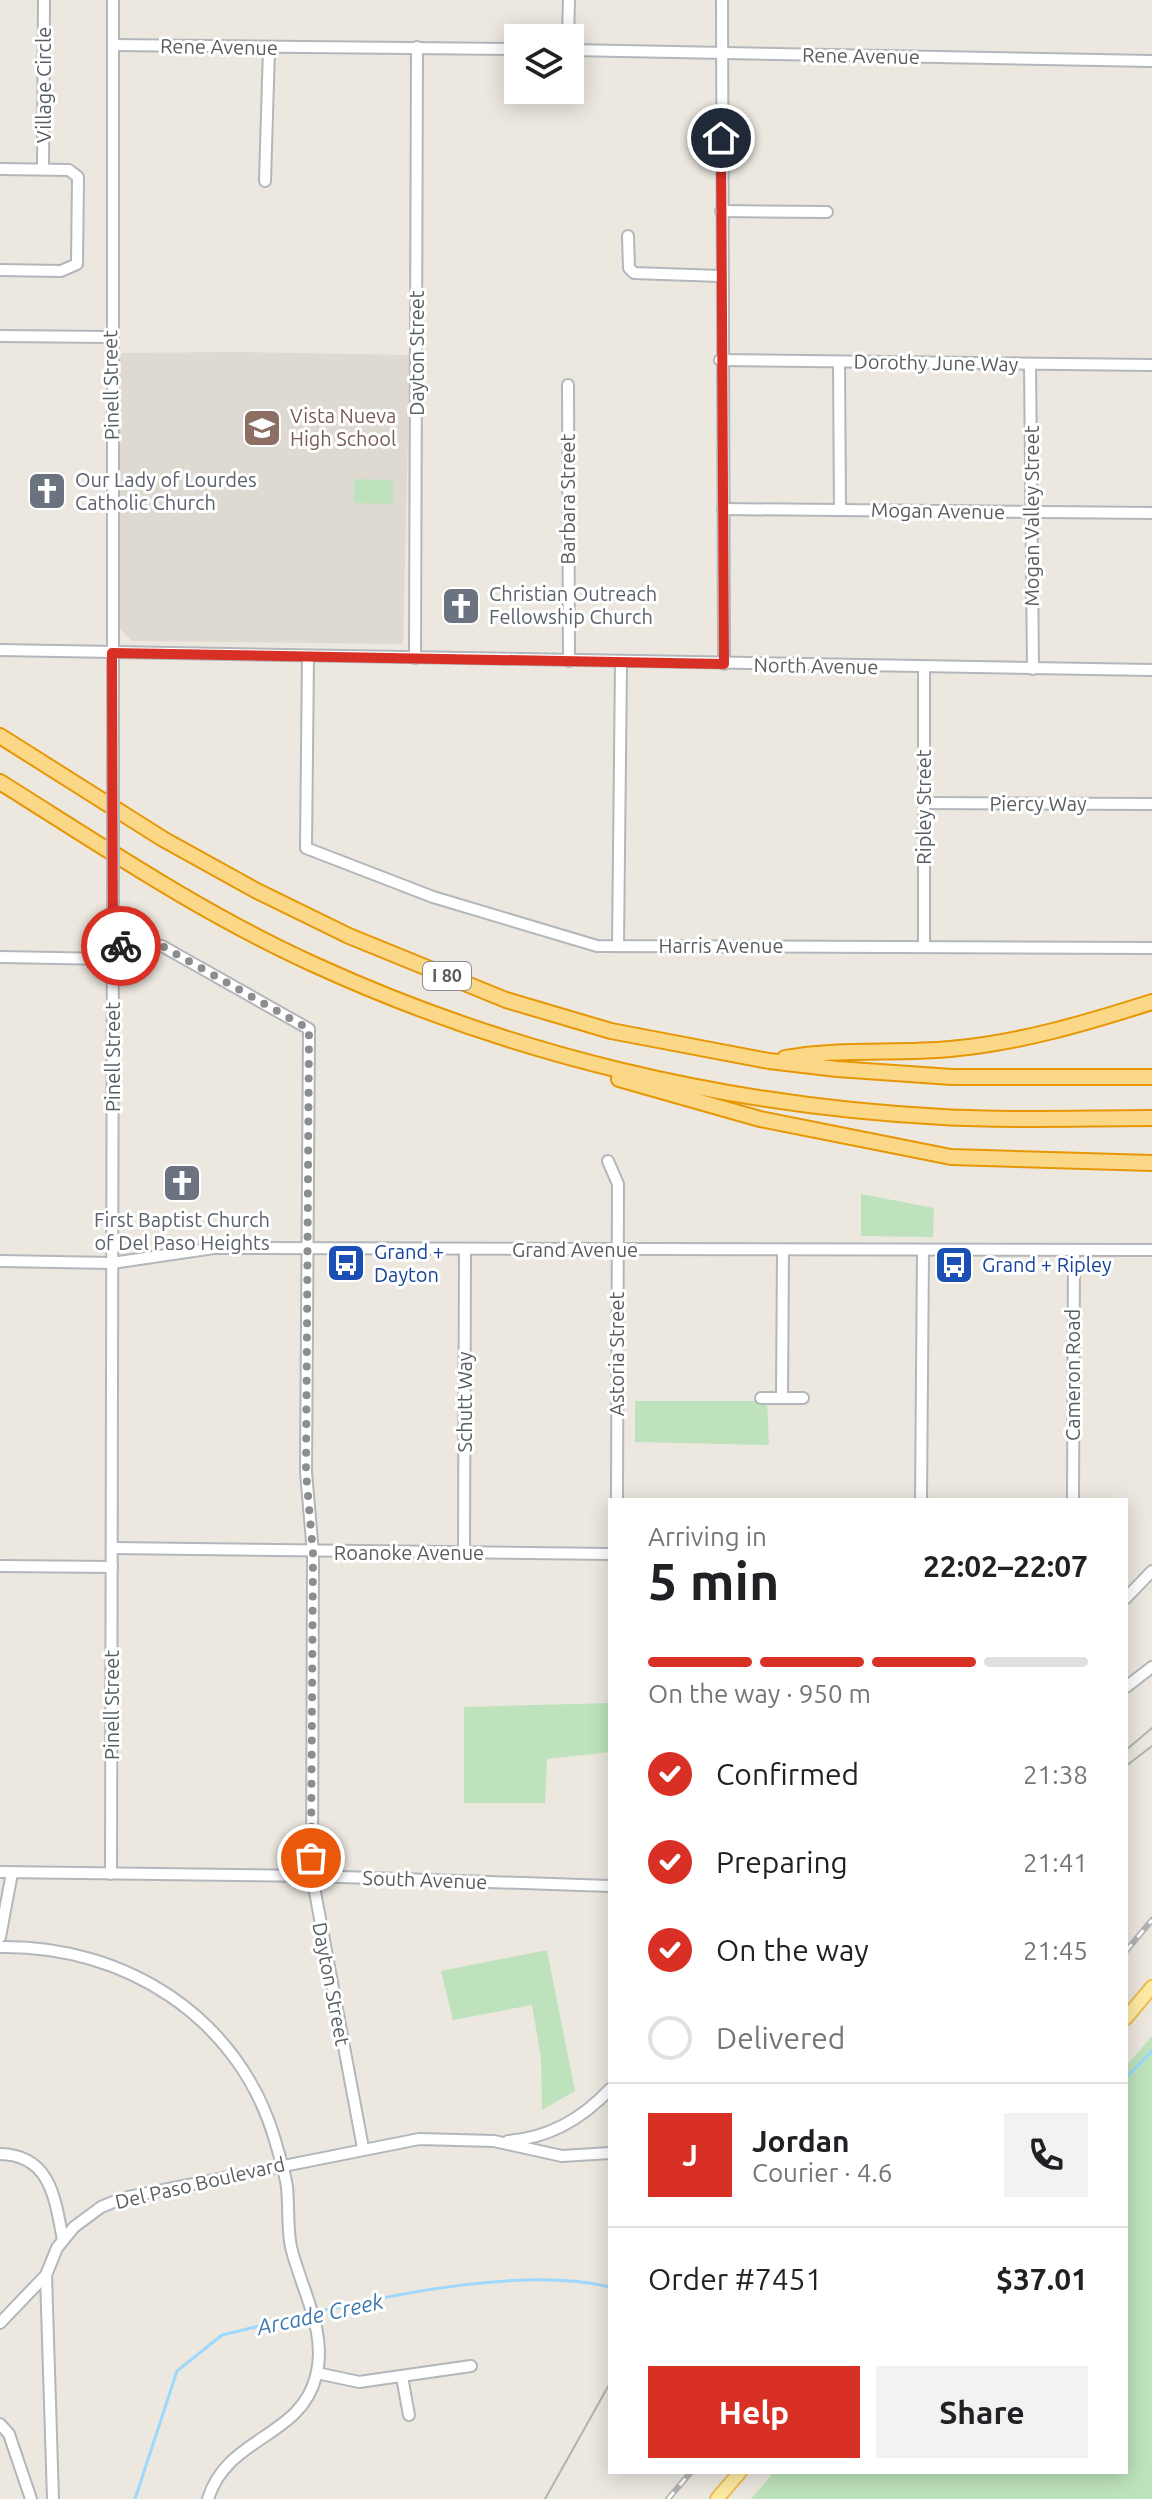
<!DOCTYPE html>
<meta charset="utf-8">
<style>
:root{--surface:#fff;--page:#f2f2f2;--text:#202124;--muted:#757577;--line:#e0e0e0;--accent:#d93025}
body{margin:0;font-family:Ubuntu,sans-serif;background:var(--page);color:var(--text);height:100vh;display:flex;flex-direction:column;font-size:30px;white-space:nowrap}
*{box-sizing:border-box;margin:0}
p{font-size:26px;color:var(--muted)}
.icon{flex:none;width:44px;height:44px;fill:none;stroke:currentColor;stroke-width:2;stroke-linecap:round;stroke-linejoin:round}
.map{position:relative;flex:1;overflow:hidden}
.details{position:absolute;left:608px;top:1498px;width:520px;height:976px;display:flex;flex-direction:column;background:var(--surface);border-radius:0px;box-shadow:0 4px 20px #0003}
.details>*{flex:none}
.fabs{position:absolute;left:504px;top:24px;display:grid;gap:16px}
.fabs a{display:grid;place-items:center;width:80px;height:80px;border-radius:0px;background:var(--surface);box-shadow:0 4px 20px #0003;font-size:40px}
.pin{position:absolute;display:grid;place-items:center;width:68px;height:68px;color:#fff;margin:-34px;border:4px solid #fff;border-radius:50%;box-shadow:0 2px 8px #0007}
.courier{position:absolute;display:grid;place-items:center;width:80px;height:80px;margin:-40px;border:6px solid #d93025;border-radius:50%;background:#fff;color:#222;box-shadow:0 2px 10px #0007}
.summary em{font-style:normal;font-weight:600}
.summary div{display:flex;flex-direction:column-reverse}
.summary{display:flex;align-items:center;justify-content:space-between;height:136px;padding:0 40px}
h1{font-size:52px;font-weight:600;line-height:60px}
.bar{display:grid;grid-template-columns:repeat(4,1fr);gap:12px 8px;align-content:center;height:96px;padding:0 40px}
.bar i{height:10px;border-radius:6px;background:var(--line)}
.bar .active{background:var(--accent)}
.bar p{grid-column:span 4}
.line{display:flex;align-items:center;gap:20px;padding:0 40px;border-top:2px solid var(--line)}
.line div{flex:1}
.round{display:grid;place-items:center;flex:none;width:84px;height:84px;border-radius:0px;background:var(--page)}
ol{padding:0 40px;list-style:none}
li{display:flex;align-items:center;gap:24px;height:88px}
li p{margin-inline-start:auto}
li .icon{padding:8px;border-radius:50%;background:var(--accent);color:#fff;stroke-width:4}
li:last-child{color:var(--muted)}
li i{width:44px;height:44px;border:4px solid var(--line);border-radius:50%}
.cta{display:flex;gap:16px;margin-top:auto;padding:16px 40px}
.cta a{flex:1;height:92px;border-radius:0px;background:var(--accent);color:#fff;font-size:32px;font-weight:600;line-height:92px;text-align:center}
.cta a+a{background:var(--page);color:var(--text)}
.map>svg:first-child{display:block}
.education{fill:#dedad1}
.green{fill:#bee3bc}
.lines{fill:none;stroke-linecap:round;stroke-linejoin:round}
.stream{stroke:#9ed8fd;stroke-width:3}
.minor-casing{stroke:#b3b6bb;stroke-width:14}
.major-casing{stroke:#eebd56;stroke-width:16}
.highway-casing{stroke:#e79604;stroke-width:18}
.minor{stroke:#fff;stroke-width:10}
.major{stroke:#fdeba3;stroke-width:12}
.highway{stroke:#fbd888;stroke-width:14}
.tram{stroke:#b1b2b2;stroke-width:2}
.rail-casing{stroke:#b1b2b2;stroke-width:6}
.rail{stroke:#fff;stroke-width:3;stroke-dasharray:9;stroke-linecap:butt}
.minor-bridge-casing{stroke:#b3b6bb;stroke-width:14;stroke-linecap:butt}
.minor-bridge{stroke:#fff;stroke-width:10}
.done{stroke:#8c8d8d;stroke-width:8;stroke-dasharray:0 14.4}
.route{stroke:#d93025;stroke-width:10}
.labels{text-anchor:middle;stroke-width:6;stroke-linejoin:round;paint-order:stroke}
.shield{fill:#fff;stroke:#8b8d90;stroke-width:2}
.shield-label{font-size:18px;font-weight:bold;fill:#595c61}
.street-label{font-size:20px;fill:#595c61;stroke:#fff}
.education-label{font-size:20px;fill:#785e54;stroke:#fff;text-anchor:start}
.worship-label{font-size:20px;fill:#5b616d;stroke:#fff;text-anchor:start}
.transit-label{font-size:20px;fill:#164399;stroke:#fff;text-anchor:start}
.water-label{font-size:22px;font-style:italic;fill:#3d78ae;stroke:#fff}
</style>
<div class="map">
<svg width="1152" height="2499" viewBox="0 0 1152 2499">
<rect width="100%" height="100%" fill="#ece8e0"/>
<polygon class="education" points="235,352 410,355 403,644 132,641 116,625 116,353"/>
<g class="green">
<polygon points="354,479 393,480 393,504 354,503"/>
<polygon points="861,1194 934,1208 933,1237 861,1236"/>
<polygon points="635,1401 767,1401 769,1445 635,1442"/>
<polygon points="609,1703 610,1752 547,1759 545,1803 464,1803 464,1707"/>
<polygon points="547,1950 575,2091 542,2110 541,2058 532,2005 453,2020 441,1971"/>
<polygon points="1152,2036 1152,2499 751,2499 774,2472 1126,2472 1126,2066"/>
</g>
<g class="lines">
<g class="stream">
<polyline points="1126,2078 1152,2051"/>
<path d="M317,2312C400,2293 527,2267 610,2287"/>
<polyline points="135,2499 177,2371 222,2335 310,2314"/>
</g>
<defs>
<g id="minor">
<polyline points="113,0 113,762"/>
<polyline points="722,0 724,664"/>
<polyline points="568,38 569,0"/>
<polyline points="113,45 518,49"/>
<polyline points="570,50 1152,61"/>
<polyline points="0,169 69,170 78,177 77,264 61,271 0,270"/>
<polyline points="43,169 44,0"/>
<polyline points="265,181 269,48"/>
<polyline points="721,211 827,212"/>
<polyline points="628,236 629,268 634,273 720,276"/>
<polyline points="0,336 110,337"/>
<polyline points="720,360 1152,365"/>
<polyline points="839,362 840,510"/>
<polyline points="1030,364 1033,669"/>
<polyline points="568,385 569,661"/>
<polyline points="723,509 1152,513"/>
<polyline points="0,650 1152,670"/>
<polyline points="308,656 306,848 433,897 597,946 1152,948"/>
<polyline points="415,658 417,47"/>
<polyline points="924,803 1152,804"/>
<polyline points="113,946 162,946 309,1029 306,1472 313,1553 312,1876 363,2148"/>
<polyline points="618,946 621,663"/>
<polyline points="924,946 924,667"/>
<polyline points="0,957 113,959"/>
<polyline points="608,1161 618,1184 617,1500"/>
<polyline points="0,1261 112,1263 214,1248 1152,1250"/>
<polyline points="761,1398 803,1398"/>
<polyline points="782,1398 783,1250"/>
<polyline points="921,1500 923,1250"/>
<polyline points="1073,1500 1074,1250"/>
<polyline points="112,1548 610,1554"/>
<polyline points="464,1553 465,1250"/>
<polyline points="0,1566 112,1567"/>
<polyline points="1126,1598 1152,1571"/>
<polyline points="1126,1687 1152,1667"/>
<polyline points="0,1872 312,1876 610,1886"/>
<polyline points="111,1874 113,895"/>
<polyline points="0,1937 12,1873"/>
<path d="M0,1947C125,1945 239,2017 275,2140C279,2155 285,2172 287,2187C289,2207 287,2227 291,2247C301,2289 328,2333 316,2376C301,2438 227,2436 208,2499"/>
<path d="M508,2141C549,2138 582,2119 610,2089"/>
<path d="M0,2154C51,2155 55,2199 63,2240"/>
<polyline points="0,2323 46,2275"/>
<polyline points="317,2373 359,2382 471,2366"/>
<polyline points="402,2377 409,2415"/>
<polyline points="0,2424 9,2434 31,2499"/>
<polyline points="53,2499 46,2275 57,2248 74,2227 101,2207 123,2198 419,2139 494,2141 562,2156 610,2153"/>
</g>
<g id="major">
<polyline points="1126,2018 1152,1987"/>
<polyline points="717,2499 740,2472"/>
</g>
<g id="highway">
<polyline points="0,736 163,839 255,890 349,936 506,1000 611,1031 769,1061 837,1069 952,1077 1152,1077"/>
<path d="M0,782C102,846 203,914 313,964C511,1055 726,1106 943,1117C1012,1121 1083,1118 1152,1118"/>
<path d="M785,1058C839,1048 895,1054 950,1049C1019,1043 1086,1023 1152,1002"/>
<polyline points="619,1079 760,1119 951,1157 1152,1163"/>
</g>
</defs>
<use href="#minor" class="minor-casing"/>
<use href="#major" class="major-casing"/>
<use href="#highway" class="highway-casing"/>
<use href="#minor" class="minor"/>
<use href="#major" class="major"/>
<use href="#highway" class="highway"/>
<g class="tram">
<polyline points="1126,1750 1152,1728"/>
<polyline points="1126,1766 1152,1746"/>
<polyline points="545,2499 610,2383"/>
</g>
<defs>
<g id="rail">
<polyline points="1126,1951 1152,1920"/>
<polyline points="668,2499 691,2472"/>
</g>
</defs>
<use href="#rail" class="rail-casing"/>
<use href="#rail" class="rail"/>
<defs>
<polyline id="minor-bridge" points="113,762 113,895"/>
</defs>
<use href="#minor-bridge" class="minor-bridge-casing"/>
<use href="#minor-bridge" class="minor-bridge"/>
</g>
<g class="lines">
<polyline class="done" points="121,946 162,946 309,1029 306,1472 313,1553 311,1858"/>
<polyline class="route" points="121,946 113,946 112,653 724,664 721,138"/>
</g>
<defs>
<symbol id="school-square" viewBox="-11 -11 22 22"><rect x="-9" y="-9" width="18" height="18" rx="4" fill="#8d6e63" stroke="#fff"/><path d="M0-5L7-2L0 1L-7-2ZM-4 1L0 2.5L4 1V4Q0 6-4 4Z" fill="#fff"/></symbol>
<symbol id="church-square" viewBox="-11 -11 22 22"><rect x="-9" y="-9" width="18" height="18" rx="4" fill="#6b7280" stroke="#fff"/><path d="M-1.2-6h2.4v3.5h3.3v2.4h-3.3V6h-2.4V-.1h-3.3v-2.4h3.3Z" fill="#fff"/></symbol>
<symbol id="bus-square" viewBox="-11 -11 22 22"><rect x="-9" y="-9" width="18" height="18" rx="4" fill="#1a4fb4" stroke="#fff"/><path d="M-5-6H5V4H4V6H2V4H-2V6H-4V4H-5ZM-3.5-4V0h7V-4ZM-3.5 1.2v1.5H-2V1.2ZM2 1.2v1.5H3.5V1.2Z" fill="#fff"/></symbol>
</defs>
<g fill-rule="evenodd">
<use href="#school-square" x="240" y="406" width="44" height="44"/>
<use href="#church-square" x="25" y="469" width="44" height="44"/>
<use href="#church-square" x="439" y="584" width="44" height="44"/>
<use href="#church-square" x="160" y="1161" width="44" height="44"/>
<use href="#bus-square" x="324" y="1241" width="44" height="44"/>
<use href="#bus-square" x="932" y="1243" width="44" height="44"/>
</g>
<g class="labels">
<rect class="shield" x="423" y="962" width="48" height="28" rx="6"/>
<g class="shield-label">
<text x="447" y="982">I 80</text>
</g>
<g class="street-label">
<text transform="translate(219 47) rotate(1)" y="7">Rene Avenue</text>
<text transform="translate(861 56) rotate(1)" y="7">Rene Avenue</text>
<text transform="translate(44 85) rotate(-90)" y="7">Village Circle</text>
<text transform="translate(417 353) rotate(-90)" y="7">Dayton Street</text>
<text transform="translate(936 363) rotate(1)" y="7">Dorothy June Way</text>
<text transform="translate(111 385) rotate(-91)" y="7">Pinell Street</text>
<text transform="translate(568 499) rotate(-90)" y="7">Barbara Street</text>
<text transform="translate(938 511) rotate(1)" y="7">Mogan Avenue</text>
<text transform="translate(1032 516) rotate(-90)" y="7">Mogan Valley Street</text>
<text transform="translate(816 666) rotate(1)" y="7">North Avenue</text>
<text x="1038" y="811">Piercy Way</text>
<text transform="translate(924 807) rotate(-90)" y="7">Ripley Street</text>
<text x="721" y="953">Harris Avenue</text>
<text transform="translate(113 1057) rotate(-90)" y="7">Pinell Street</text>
<text x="575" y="1257">Grand Avenue</text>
<text transform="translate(617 1354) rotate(-90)" y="7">Astoria Street</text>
<text transform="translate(1073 1375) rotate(-90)" y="7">Cameron Road</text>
<text transform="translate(465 1402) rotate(-90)" y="7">Schutt Way</text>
<text x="409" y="1560">Roanoke Avenue</text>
<text transform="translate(112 1705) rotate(-90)" y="7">Pinell Street</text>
<text transform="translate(425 1880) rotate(2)" y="7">South Avenue</text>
<text transform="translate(331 1984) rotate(79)" y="7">Dayton Street</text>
<text transform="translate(200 2183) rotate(-13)" y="7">Del Paso Boulevard</text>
</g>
<g class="education-label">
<text x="290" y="423">Vista Nueva<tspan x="290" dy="23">High School</tspan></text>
</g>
<g class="worship-label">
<text x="75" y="487">Our Lady of Lourdes<tspan x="75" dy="23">Catholic Church</tspan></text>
<text x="489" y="601">Christian Outreach<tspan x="489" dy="23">Fellowship Church</tspan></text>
<text x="182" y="1227" text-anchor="middle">First Baptist Church<tspan x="182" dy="23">of Del Paso Heights</tspan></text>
</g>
<g class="transit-label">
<text x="374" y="1259">Grand +<tspan x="374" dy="23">Dayton</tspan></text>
<text x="982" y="1272">Grand + Ripley</text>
</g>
<g class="water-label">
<text transform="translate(320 2314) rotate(-12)" y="8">Arcade Creek</text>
</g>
</g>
</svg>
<div class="fabs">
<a><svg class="icon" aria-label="layers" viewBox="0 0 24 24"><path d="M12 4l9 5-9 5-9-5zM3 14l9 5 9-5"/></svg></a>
</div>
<div class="pin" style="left:311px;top:1858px;background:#ea580c"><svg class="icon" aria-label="bag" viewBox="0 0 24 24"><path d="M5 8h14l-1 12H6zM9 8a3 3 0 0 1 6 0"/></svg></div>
<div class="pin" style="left:721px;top:138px;background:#1f2937"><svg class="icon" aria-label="home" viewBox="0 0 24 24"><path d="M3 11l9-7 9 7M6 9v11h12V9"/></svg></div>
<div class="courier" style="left:121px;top:946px"><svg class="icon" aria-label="bike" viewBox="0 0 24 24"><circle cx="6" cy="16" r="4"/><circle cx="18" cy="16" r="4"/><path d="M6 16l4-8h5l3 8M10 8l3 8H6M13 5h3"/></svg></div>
<section class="details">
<div class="summary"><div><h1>5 min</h1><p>Arriving in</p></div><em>22:02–22:07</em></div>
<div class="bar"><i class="active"></i><i class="active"></i><i class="active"></i><i></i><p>On the way · 950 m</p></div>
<ol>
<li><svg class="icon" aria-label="check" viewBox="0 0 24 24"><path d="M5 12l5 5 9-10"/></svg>Confirmed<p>21:38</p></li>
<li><svg class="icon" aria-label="check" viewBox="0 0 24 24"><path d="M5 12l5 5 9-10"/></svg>Preparing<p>21:41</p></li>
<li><svg class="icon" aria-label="check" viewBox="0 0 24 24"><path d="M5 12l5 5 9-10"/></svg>On the way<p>21:45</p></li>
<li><i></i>Delivered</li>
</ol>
<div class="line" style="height:144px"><b class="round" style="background:var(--accent);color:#fff">J</b><div><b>Jordan</b><p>Courier · 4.6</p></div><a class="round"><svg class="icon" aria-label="phone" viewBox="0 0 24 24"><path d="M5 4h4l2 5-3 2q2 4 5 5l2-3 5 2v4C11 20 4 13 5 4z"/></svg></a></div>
<div class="line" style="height:104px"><div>Order #7451</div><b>$37.01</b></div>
<div class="cta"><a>Help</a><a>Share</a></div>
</section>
</div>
